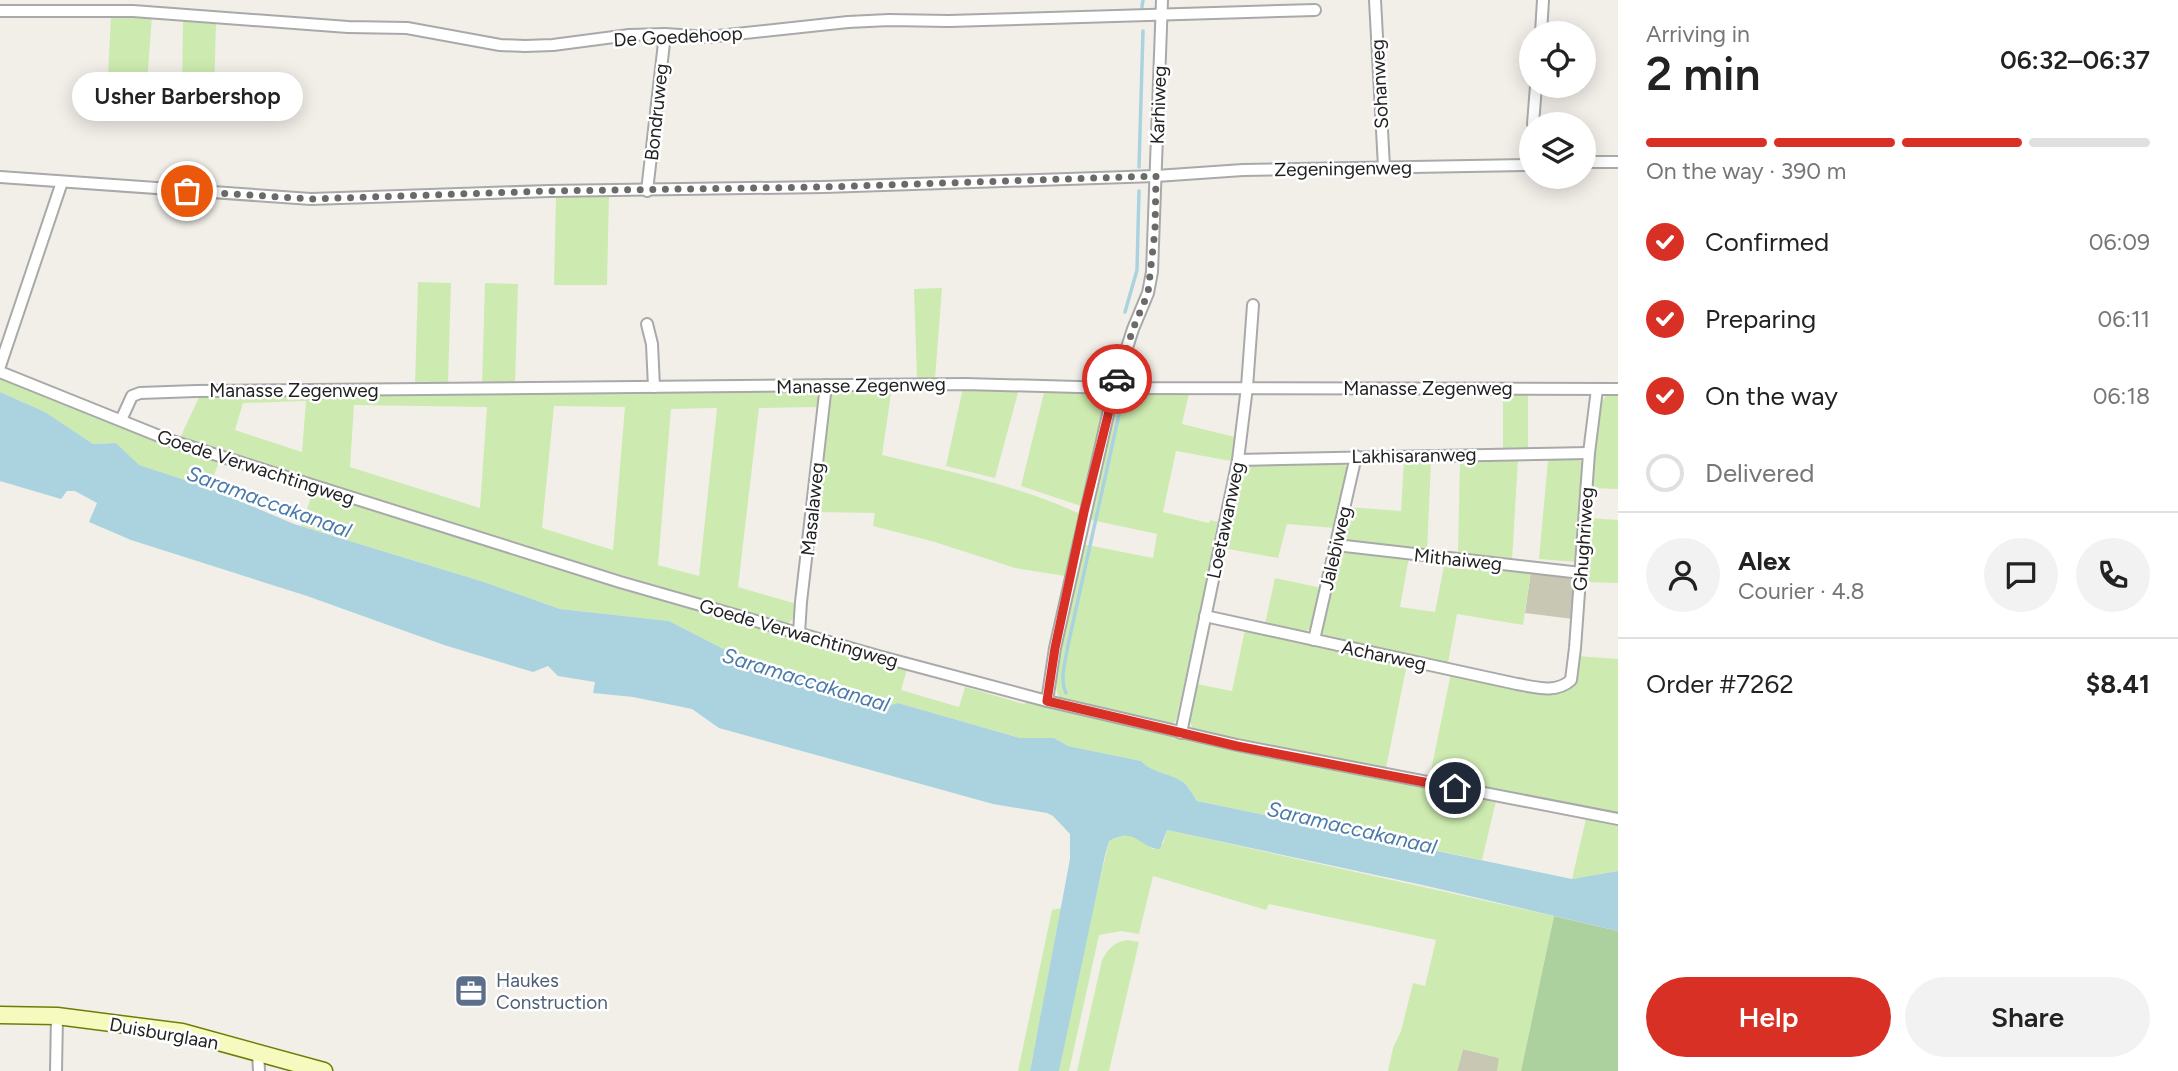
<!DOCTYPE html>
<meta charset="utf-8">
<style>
:root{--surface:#fff;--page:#f2f2f2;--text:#222;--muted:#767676;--line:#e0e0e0;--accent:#d93025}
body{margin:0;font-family:Figtree,sans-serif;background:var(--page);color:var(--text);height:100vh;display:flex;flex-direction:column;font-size:26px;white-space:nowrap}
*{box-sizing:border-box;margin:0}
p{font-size:23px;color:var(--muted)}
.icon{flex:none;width:38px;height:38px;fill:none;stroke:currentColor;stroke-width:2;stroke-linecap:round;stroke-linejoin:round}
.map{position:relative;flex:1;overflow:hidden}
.sheet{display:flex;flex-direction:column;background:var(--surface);width:560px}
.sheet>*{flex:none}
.fabs{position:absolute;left:1519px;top:21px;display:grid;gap:14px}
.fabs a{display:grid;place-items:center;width:77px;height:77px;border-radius:50%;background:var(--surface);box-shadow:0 4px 18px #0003;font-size:35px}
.pin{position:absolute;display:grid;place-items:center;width:60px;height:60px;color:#fff;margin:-30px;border:4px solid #fff;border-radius:50%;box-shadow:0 2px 7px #0007}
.courier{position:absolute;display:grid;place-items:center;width:70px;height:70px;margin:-35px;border:5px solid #d93025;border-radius:50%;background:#fff;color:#222;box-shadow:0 2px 9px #0007}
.bubble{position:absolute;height:49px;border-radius:24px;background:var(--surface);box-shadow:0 4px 18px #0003;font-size:23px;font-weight:600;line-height:49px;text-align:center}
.headline em{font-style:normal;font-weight:600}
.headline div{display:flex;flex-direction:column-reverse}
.headline{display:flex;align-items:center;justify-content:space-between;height:119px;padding:0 28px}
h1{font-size:46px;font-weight:600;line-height:52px}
.bar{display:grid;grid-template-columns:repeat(4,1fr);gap:10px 7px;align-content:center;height:84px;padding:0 28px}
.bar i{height:9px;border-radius:5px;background:var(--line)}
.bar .selected{background:var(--accent)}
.bar p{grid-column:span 4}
.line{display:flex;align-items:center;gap:18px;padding:0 28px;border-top:2px solid var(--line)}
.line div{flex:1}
.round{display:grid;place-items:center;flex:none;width:74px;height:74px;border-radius:37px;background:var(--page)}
ol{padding:0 28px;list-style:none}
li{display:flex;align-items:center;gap:21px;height:77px}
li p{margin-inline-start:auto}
li .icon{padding:7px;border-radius:50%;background:var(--accent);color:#fff;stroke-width:4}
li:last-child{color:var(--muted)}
li i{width:38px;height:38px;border:4px solid var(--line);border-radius:50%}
.action{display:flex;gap:14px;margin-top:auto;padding:14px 28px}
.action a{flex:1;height:80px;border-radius:42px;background:var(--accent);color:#fff;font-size:28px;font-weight:600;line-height:80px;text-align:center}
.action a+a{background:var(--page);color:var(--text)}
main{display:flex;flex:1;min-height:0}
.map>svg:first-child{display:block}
.construction{fill:#c7c7b4}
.grass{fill:#cdebb0;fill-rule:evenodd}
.forest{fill:#add19e}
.water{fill:#aad3df}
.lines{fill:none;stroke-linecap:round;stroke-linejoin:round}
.stream{stroke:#aad3df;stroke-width:3.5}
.street-casing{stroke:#a9a9a9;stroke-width:14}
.secondary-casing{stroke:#707d05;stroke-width:19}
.street{stroke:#fff;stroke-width:10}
.secondary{stroke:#f7fabf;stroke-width:16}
.done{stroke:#6b6a68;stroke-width:7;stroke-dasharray:0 12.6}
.route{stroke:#d93025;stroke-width:9}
.labels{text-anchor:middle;stroke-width:5;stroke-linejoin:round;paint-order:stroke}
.street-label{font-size:19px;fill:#222;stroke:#fff}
.service-label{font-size:19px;fill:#4e5e75;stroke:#fff;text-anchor:start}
.water-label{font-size:21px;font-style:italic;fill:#4a7aab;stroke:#fff}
</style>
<main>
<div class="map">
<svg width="1618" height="1071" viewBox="0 0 1618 1071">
<rect width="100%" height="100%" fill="#f2efe9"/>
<g class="construction">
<polygon points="1531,571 1564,575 1575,582 1573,619 1525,613"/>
<polygon points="1463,1049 1500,1058 1497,1071 1457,1071"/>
</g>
<g class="grass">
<polygon points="111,15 152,16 146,96 107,96"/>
<polygon points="183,19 216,22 214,96 182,95"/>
<polygon points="609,196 607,285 554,285 556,197"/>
<polygon points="418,282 451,283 448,385 415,385"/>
<polygon points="485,283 518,284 515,386 482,386"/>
<polygon points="942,288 935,379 917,379 914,289"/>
<polygon points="0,378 122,428 219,462 209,488 138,465 116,443 93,444 45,412 0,392"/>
<path d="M892,387L882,455C948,471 1016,485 1078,513L1079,523L1065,576L1015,568L935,542L873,526L875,513L814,512L829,393L832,390Z"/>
<polygon points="963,388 1019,389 995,478 946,466"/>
<polygon points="1045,389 1103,392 1107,397 1084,503 1081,506 1021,486"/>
<path d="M814,390L819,394V407L759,408L738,587L797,604L794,618L787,624L421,515L180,438L200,395ZM306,401L302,452L235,430L243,403ZM354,405L487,407L480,508L350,467ZM554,406L625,407L613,550L542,528ZM716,408L717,409L699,576L658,565L671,409Z"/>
<path d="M1127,393H1189L1182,424L1235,437L1231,461L1176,451L1163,512L1209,523L1210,520L1219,522L1177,717L1175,722L1168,725L1060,699C1045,680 1076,571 1082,544L1153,558L1157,534L1087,519L1117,396Z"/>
<polygon points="1618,393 1618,489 1592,488 1599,407 1606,395"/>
<rect x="1503" y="394" width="25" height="56"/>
<polygon points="1460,460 1518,460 1512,561 1458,554"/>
<polygon points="1548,460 1579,460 1583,462 1576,562 1539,559"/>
<polygon points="1404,461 1431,461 1427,553 1343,542 1341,540 1348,507 1401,511"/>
<polygon points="1342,462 1349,469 1335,528 1287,524 1278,558 1223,548 1242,468 1248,465"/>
<path d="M313,492L618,587L907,669L901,690L959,707L965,687L1024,704L1028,701L1210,744L1496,801L1482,860L1197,801C1193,795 1189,787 1183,782C1168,772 1154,774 1141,761L1068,746L1054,738H1020L898,703L888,706L846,694V686L743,659L669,621L560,609L484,582L301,526Z"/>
<polygon points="1589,518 1618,520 1618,583 1585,582"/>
<polygon points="1343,550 1409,557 1400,607 1435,612 1445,561 1531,571 1523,625 1457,614 1448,663 1328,639 1321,635 1338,553"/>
<polygon points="1275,578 1322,588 1313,627 1303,633 1265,624"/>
<path d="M1245,630L1407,664L1386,768L1195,731C1184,719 1193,699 1197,684L1232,691Z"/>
<path d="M1578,656L1618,659V815L1430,776L1451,673L1547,693C1577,693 1576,682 1578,656Z"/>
<polygon points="1586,819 1618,825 1618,871 1572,879"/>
<path d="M1167,830L1554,916L1521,1071H1497L1499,1058L1463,1049L1457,1071H1388L1393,1048L1401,1031L1413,983L1425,986L1436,940L1269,904L1266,910L1153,876L1139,934L1121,931L1099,935L1069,1071H1059L1076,982L1109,841C1129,831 1137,836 1153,849L1163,844Z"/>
<polygon points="1061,908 1030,1071 1018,1071 1052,910"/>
<path d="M1127,940L1139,942L1109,1071H1077L1102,960C1108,949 1114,942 1127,940Z"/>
</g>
<polygon class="forest" points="1554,916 1618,931 1618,1071 1521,1071"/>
<path class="water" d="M0,392L45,412L93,444L116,443L139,465L209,488L294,524L484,582L560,609L669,621L743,659L847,686L846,694L888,706L898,703L1020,738H1054L1068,746L1141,761C1154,774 1168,772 1183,782C1189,787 1193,795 1197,801L1572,879L1618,871V931L1427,886L1167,830L1160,849C1138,848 1137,826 1109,841L1105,855L1059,1071H1030L1070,859V834L1053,816L1047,813L993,804L719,728L692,709L633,697L593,693L595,682L558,676L548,666L533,672L444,645L307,596L131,540L89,522L97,503L75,491H67L61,499L0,481Z"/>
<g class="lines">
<g class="stream">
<polyline points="1142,7 1143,0"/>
<polyline points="1139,167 1143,31"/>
<polyline points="1125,312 1137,270 1139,191"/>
<path d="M1066,693C1059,678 1066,660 1068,645L1122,401"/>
</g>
<defs>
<g id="street">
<polyline points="1375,0 1384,167"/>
<polyline points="0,11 133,11 348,27 407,28 500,45 525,46 553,45 629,35 665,34 708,37 848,22 889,20 949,21 1315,10"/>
<polyline points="1541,33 1543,0"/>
<polyline points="1533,124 1536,86"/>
<polyline points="1584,162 1618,162"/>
<polyline points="1530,165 1531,147"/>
<polyline points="0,177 311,199 549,191 824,187 1156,176 1243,170 1531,165"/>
<polyline points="647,191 665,34"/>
<polyline points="647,324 652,344 654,387"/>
<polyline points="0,366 62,182"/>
<polyline points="0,372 169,440 620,582 878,656 1047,701 1237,745 1618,819"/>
<polyline points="121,420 132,396 140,393 196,391 965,384 1114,388 1618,389"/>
<polyline points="1238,460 1589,453"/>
<polyline points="1336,545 1581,573"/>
<path d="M1205,616L1517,684C1535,687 1556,694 1571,680L1575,648L1589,453L1597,389"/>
<polyline points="799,633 801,602 826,385"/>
<polyline points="1314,640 1356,456"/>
<polyline points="1047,701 1055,648 1114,388 1133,329 1148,293 1152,272 1162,0"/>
<polyline points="1181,733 1238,460 1247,387 1253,305"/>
<polyline points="258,1053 259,1071"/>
<polyline points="56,1071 57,1016"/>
</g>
<polyline id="secondary" points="0,1015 57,1016 182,1032 324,1071"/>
</defs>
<use href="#street" class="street-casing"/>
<use href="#secondary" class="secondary-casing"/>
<use href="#street" class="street"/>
<use href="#secondary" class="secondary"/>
</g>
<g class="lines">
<polyline class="done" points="187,191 311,199 549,191 824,187 1156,176 1155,230 1148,293 1133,329 1117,379"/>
<polyline class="route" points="1117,379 1084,512 1055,648 1047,701 1237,746 1455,788"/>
</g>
<defs>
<symbol id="office-square" viewBox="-11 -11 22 22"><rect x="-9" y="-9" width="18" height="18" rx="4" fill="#5c6f8a" stroke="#fff"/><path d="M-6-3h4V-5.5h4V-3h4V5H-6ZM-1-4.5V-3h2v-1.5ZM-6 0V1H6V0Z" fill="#fff"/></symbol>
</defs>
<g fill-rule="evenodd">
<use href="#office-square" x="452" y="972" width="38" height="38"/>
</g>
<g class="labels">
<g class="street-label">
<text transform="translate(678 36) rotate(-3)" y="7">De Goedehoop</text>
<text transform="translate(1379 84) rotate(-93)" y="7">Sohanweg</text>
<text transform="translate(1158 105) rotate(-88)" y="7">Karhiweg</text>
<text transform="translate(656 112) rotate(-84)" y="7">Bondruweg</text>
<text transform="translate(1343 168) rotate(-1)" y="7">Zegeningenweg</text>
<text transform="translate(861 385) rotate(-1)" y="7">Manasse Zegenweg</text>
<text x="1428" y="395">Manasse Zegenweg</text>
<text x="294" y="397">Manasse Zegenweg</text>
<text transform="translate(1414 455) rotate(-1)" y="7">Lakhisaranweg</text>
<text transform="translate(256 467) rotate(18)" y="7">Goede Verwachtingweg</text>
<text transform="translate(812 509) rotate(-84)" y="7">Masalaweg</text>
<text transform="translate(1225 520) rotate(-78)" y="7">Loetawanweg</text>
<text transform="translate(1583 539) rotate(-86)" y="7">Ghughriweg</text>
<text transform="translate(1335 548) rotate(-77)" y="7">Jalebiweg</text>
<text transform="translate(1458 559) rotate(6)" y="7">Mithaiweg</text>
<text transform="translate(799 633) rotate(16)" y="7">Goede Verwachtingweg</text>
<text transform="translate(1384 655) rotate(12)" y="7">Acharweg</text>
<text transform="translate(164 1033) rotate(10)" y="7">Duisburglaan</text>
</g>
<g class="service-label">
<text x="496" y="987">Haukes<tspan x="496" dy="22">Construction</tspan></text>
</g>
<g class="water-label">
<text transform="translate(269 502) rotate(20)" y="7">Saramaccakanaal</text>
<text transform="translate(806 680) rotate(17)" y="7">Saramaccakanaal</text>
<text transform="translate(1352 828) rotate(13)" y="7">Saramaccakanaal</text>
</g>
</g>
</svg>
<div class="fabs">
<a><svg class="icon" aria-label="locate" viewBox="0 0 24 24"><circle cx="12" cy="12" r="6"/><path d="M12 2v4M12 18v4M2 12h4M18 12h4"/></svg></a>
<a><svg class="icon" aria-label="layers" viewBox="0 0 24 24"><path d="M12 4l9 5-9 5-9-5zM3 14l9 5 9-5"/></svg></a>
</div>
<div class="pin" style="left:187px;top:191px;background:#ea580c"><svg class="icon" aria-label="bag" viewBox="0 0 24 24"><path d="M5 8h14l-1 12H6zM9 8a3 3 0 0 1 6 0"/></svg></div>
<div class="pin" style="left:1455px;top:788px;background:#1f2937"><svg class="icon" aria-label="home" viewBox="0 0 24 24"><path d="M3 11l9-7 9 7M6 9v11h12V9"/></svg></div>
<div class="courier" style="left:1117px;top:379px"><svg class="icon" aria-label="car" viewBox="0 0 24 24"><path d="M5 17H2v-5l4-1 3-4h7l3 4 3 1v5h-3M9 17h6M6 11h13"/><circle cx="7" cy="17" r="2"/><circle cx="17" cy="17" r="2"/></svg></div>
<div class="bubble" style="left:72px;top:72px;width:231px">Usher Barbershop</div>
</div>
<section class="sheet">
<div class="headline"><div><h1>2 min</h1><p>Arriving in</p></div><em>06:32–06:37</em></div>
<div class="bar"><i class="selected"></i><i class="selected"></i><i class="selected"></i><i></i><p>On the way · 390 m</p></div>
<ol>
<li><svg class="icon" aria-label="check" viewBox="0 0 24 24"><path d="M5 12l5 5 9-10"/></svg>Confirmed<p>06:09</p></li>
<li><svg class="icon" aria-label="check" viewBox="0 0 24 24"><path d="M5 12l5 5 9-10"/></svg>Preparing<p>06:11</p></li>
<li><svg class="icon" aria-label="check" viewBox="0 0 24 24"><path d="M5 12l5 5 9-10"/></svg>On the way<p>06:18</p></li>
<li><i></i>Delivered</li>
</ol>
<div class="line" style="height:126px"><a class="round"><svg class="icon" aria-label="person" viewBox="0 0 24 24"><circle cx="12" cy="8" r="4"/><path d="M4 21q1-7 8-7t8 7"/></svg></a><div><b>Alex</b><p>Courier · 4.8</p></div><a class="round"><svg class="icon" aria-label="chat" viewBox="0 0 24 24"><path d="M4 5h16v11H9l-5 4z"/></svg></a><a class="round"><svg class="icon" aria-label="phone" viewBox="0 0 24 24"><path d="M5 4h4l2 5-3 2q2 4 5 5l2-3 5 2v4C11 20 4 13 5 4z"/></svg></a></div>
<div class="line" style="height:91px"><div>Order #7262</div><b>$8.41</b></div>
<div class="action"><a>Help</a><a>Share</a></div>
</section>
</main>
